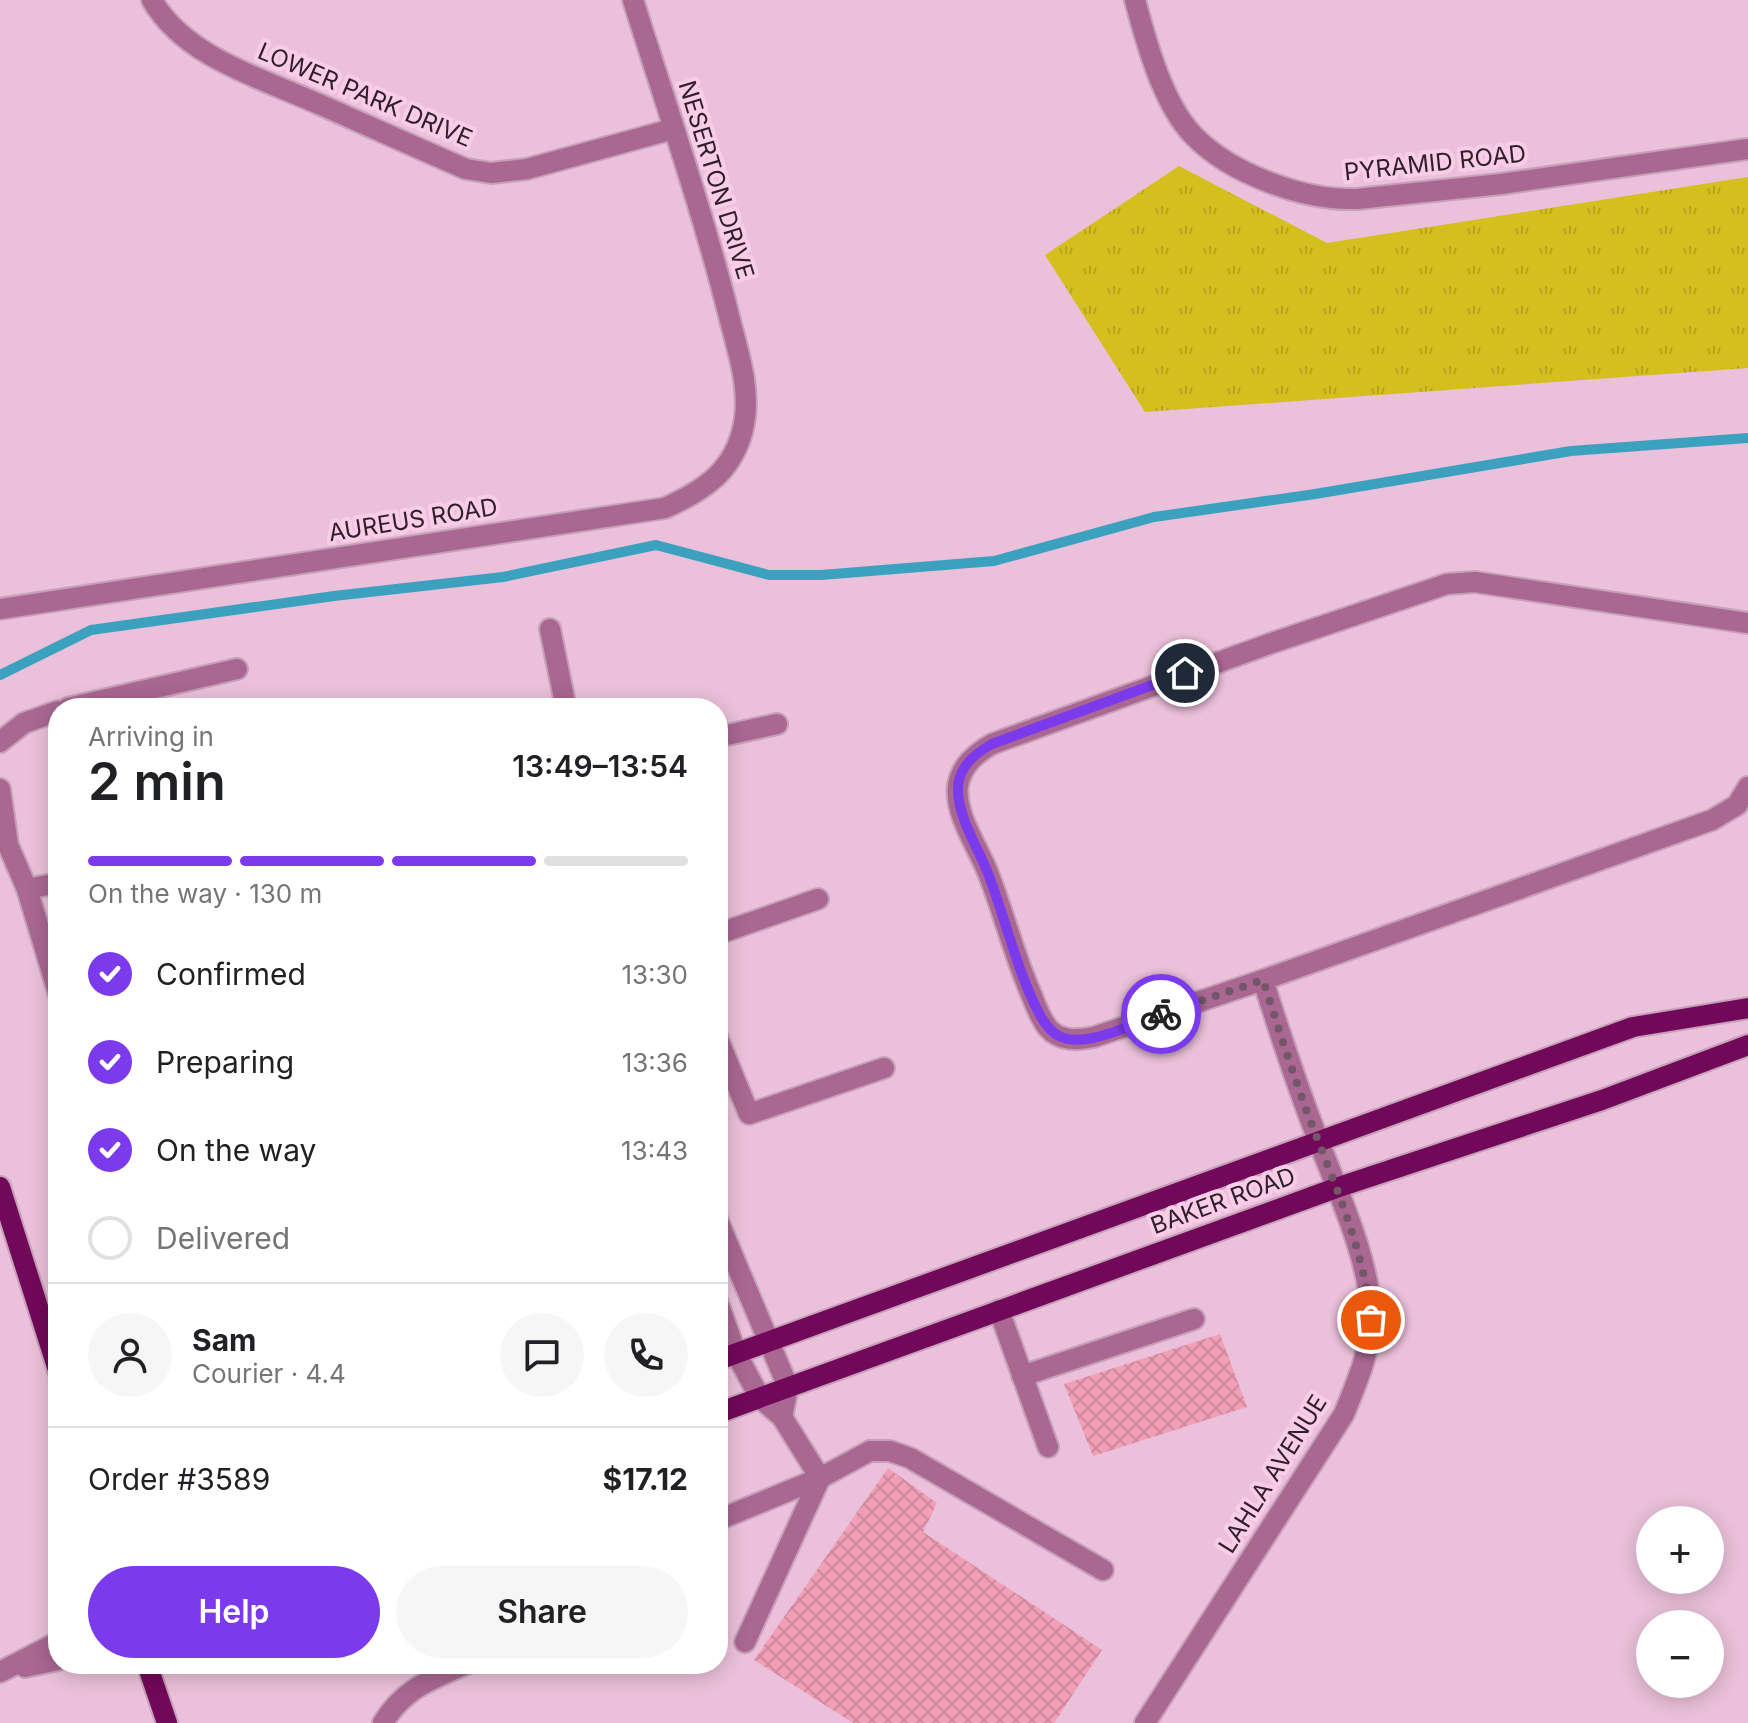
<!DOCTYPE html>
<meta charset="utf-8">
<style>
:root{--surface:#fff;--page:#f6f6f6;--text:#202124;--muted:#757577;--line:#e0e0e0;--accent:#7c3aed}
body{margin:0;font-family:Inter,sans-serif;background:var(--page);color:var(--text);height:100vh;display:flex;flex-direction:column;font-size:30px;white-space:nowrap}
*{box-sizing:border-box;margin:0}
p{font-size:26px;color:var(--muted)}
.icon{flex:none;width:44px;height:44px;fill:none;stroke:currentColor;stroke-width:2;stroke-linecap:round;stroke-linejoin:round}
.map{position:relative;flex:1;overflow:hidden}
.drawer{position:absolute;left:48px;top:698px;width:680px;height:976px;display:flex;flex-direction:column;background:var(--surface);border-radius:32px;box-shadow:0 4px 20px #0003}
.drawer>*{flex:none}
.buttons{position:absolute;left:1636px;top:1506px;display:grid;gap:16px}
.buttons a{display:grid;place-items:center;width:88px;height:88px;border-radius:50%;background:var(--surface);box-shadow:0 4px 20px #0003;font-size:40px}
.pin{position:absolute;display:grid;place-items:center;width:68px;height:68px;color:#fff;margin:-34px;border:4px solid #fff;border-radius:50%;box-shadow:0 2px 8px #0007}
.courier{position:absolute;display:grid;place-items:center;width:80px;height:80px;margin:-40px;border:6px solid #7c3aed;border-radius:50%;background:#fff;color:#222;box-shadow:0 2px 10px #0007}
.headline em{font-style:normal;font-weight:600}
.headline div{display:flex;flex-direction:column-reverse}
.headline{display:flex;align-items:center;justify-content:space-between;height:136px;padding:0 40px}
h1{font-size:52px;font-weight:600;line-height:60px}
.bar{display:grid;grid-template-columns:repeat(4,1fr);gap:12px 8px;align-content:center;height:96px;padding:0 40px}
.bar i{height:10px;border-radius:6px;background:var(--line)}
.bar .current{background:var(--accent)}
.bar p{grid-column:span 4}
.line{display:flex;align-items:center;gap:20px;padding:0 40px;border-top:2px solid var(--line)}
.line div{flex:1}
.round{display:grid;place-items:center;flex:none;width:84px;height:84px;border-radius:42px;background:var(--page)}
ol{padding:0 40px;list-style:none}
li{display:flex;align-items:center;gap:24px;height:88px}
li p{margin-inline-start:auto}
li .icon{padding:8px;border-radius:50%;background:var(--accent);color:#fff;stroke-width:4}
li:last-child{color:var(--muted)}
li i{width:44px;height:44px;border:4px solid var(--line);border-radius:50%}
.cta{display:flex;gap:16px;margin-top:auto;padding:16px 40px}
.cta a{flex:1;height:92px;border-radius:48px;background:var(--accent);color:#fff;font-size:32px;font-weight:600;line-height:92px;text-align:center}
.cta a+a{background:var(--page);color:var(--text)}
.map>svg:first-child{display:block}
.park{fill:url(#park-tufts)}
.lines{fill:none;stroke-linecap:round;stroke-linejoin:round}
.stream{stroke:#3ca1be;stroke-width:10}
.building{fill:url(#building-cross-hatch)}
.minor-casing{stroke:#c5a0b7;stroke-width:24}
.major-casing{stroke:#c5a0b7;stroke-width:24}
.minor{stroke:#a96792;stroke-width:20}
.major{stroke:#710859;stroke-width:20}
.done{stroke:#715767;stroke-width:8;stroke-dasharray:0 14.4}
.route{stroke:#7c3aed;stroke-width:10}
.labels{text-anchor:middle;stroke-width:8;stroke-linejoin:round;paint-order:stroke}
.street-label{font-size:24px;fill:#2f1f29;stroke:#f9cce8}
</style>
<div class="map">
<svg width="1748" height="1723" viewBox="0 0 1748 1723">
<defs>
<pattern id="park-tufts" width="24" height="20" patternUnits="userSpaceOnUse" patternTransform="scale(2)"><rect width="24" height="20" fill="#d4bf1f"/><path d="M3 7l-1-3M5 7V3M7 7l1-3M15 17l-1-3M17 17v-4M19 17l1-3" fill="none" stroke="#b6a41c"/></pattern>
<pattern id="building-cross-hatch" width="8" height="8" patternUnits="userSpaceOnUse" patternTransform="scale(2)"><rect width="8" height="8" fill="#f19fb7"/><path d="M0 0l8 8M0 8l8-8" fill="none" stroke="#cf889d"/></pattern>
</defs>
<rect width="100%" height="100%" fill="#ebc0da"/>
<polygon class="park" points="1179,166 1327,243 1748,177 1748,368 1145,412 1045,255"/>
<g class="lines">
<polyline class="stream" points="0,675 91,630 334,596 503,577 656,545 769,575 821,575 994,561 1154,517 1315,494 1571,451 1748,438"/>
</g>
<g class="building">
<polygon points="1220,1334 1247,1407 1093,1456 1064,1384"/>
<polygon points="888,1468 937,1503 923,1532 1102,1650 1054,1723 853,1723 754,1660"/>
</g>
<g class="lines">
<defs>
<g id="minor">
<path d="M152,0C185,58 264,79 321,105C369,126 417,148 466,169L491,173L527,169L673,129"/>
<path d="M1135,0C1146,42 1163,104 1193,135C1230,174 1305,201 1357,199L1501,184L1748,149"/>
<path d="M0,609L665,508C705,490 735,470 744,424C751,388 737,349 729,316C702,209 666,105 633,0"/>
<path d="M1748,623L1508,587L1475,582L1447,584L1269,644L992,744C975,754 962,765 958,785C954,814 978,847 988,873C1003,911 1013,951 1029,989C1035,1003 1039,1017 1048,1028C1060,1042 1078,1040 1094,1037L1263,980L1712,820L1737,805L1748,787"/>
<polyline points="550,629 566,708"/>
<polyline points="68,708 237,669"/>
<polyline points="718,737 777,724"/>
<polyline points="0,742 24,723 58,711"/>
<polyline points="0,789 8,845 27,889 58,992"/>
<polyline points="27,889 58,883"/>
<polyline points="718,934 818,899"/>
<polyline points="718,1039 749,1114 884,1068"/>
<polyline points="718,1221 788,1387 782,1417"/>
<polyline points="718,1303 736,1353 760,1398 782,1417 820,1478 745,1642"/>
<polyline points="999,1310 1048,1447"/>
<polyline points="1022,1376 1194,1319"/>
<polyline points="718,1520 820,1478 870,1451 890,1451 910,1458 1103,1570"/>
<polyline points="25,1667 58,1660"/>
<polyline points="0,1672 58,1642"/>
<path d="M383,1723C404,1688 431,1680 466,1664"/>
<path d="M1145,1723L1344,1414C1356,1384 1370,1353 1371,1320C1372,1263 1335,1185 1315,1132C1296,1082 1279,1031 1263,980"/>
</g>
<g id="major">
<polyline points="0,1187 58,1370"/>
<polyline points="718,1360 1633,1027 1748,1008"/>
<polyline points="718,1413 1336,1188 1602,1100 1748,1045"/>
<polyline points="147,1664 167,1723"/>
</g>
</defs>
<use href="#minor" class="minor-casing"/>
<use href="#major" class="major-casing"/>
<use href="#minor" class="minor"/>
<use href="#major" class="major"/>
</g>
<g class="lines">
<path class="done" d="M1161,1014L1263,980C1278,1027 1293,1074 1310,1120C1335,1185 1364,1250 1371,1320"/>
<path class="route" d="M1161,1014C1135,1023 1087,1048 1061,1037C1051,1033 1045,1024 1040,1015C1016,970 1006,919 987,871C977,846 959,819 958,791C957,768 974,754 992,744L1185,673"/>
</g>
<g class="labels">
<g class="street-label">
<text transform="translate(365 95) rotate(23)" y="8">LOWER PARK DRIVE</text>
<text transform="translate(1435 163) rotate(-6)" y="8">PYRAMID ROAD</text>
<text transform="translate(716 180) rotate(73)" y="8">NESERTON DRIVE</text>
<text transform="translate(413 520) rotate(-9)" y="8">AUREUS ROAD</text>
<text transform="translate(1223 1201) rotate(-20)" y="8">BAKER ROAD</text>
<text transform="translate(1273 1474) rotate(-58)" y="8">LAHLA AVENUE</text>
</g>
</g>
</svg>
<div class="buttons">
<a>+</a>
<a>−</a>
</div>
<div class="pin" style="left:1371px;top:1320px;background:#ea580c"><svg class="icon" aria-label="bag" viewBox="0 0 24 24"><path d="M5 8h14l-1 12H6zM9 8a3 3 0 0 1 6 0"/></svg></div>
<div class="pin" style="left:1185px;top:673px;background:#1f2937"><svg class="icon" aria-label="home" viewBox="0 0 24 24"><path d="M3 11l9-7 9 7M6 9v11h12V9"/></svg></div>
<div class="courier" style="left:1161px;top:1014px"><svg class="icon" aria-label="bike" viewBox="0 0 24 24"><circle cx="6" cy="16" r="4"/><circle cx="18" cy="16" r="4"/><path d="M6 16l4-8h5l3 8M10 8l3 8H6M13 5h3"/></svg></div>
<section class="drawer">
<div class="headline"><div><h1>2 min</h1><p>Arriving in</p></div><em>13:49–13:54</em></div>
<div class="bar"><i class="current"></i><i class="current"></i><i class="current"></i><i></i><p>On the way · 130 m</p></div>
<ol>
<li><svg class="icon" aria-label="check" viewBox="0 0 24 24"><path d="M5 12l5 5 9-10"/></svg>Confirmed<p>13:30</p></li>
<li><svg class="icon" aria-label="check" viewBox="0 0 24 24"><path d="M5 12l5 5 9-10"/></svg>Preparing<p>13:36</p></li>
<li><svg class="icon" aria-label="check" viewBox="0 0 24 24"><path d="M5 12l5 5 9-10"/></svg>On the way<p>13:43</p></li>
<li><i></i>Delivered</li>
</ol>
<div class="line" style="height:144px"><a class="round"><svg class="icon" aria-label="person" viewBox="0 0 24 24"><circle cx="12" cy="8" r="4"/><path d="M4 21q1-7 8-7t8 7"/></svg></a><div><b>Sam</b><p>Courier · 4.4</p></div><a class="round"><svg class="icon" aria-label="chat" viewBox="0 0 24 24"><path d="M4 5h16v11H9l-5 4z"/></svg></a><a class="round"><svg class="icon" aria-label="phone" viewBox="0 0 24 24"><path d="M5 4h4l2 5-3 2q2 4 5 5l2-3 5 2v4C11 20 4 13 5 4z"/></svg></a></div>
<div class="line" style="height:104px"><div>Order #3589</div><b>$17.12</b></div>
<div class="cta"><a>Help</a><a>Share</a></div>
</section>
</div>
